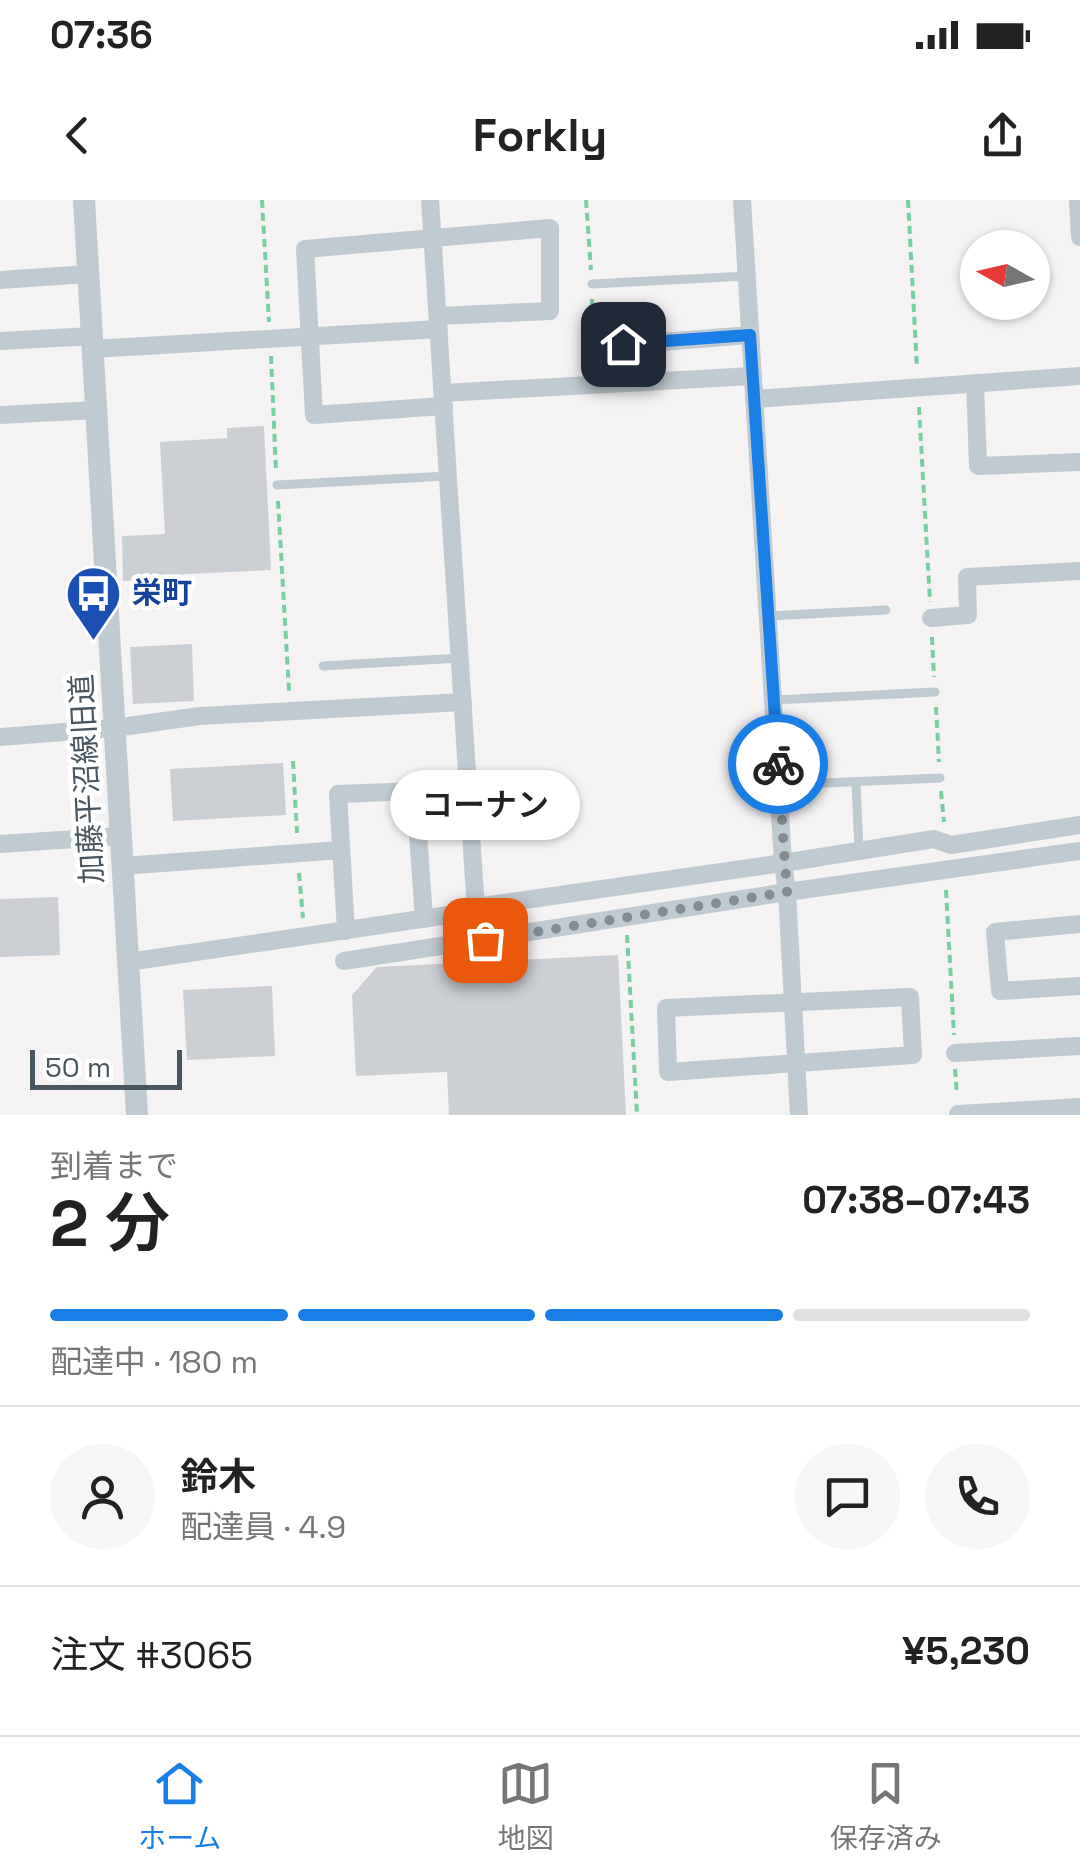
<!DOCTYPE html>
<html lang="ja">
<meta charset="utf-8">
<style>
:root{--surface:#fff;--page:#f6f6f6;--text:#222;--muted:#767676;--line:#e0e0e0;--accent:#197ee6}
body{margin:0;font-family:"Space Grotesk","Noto Sans JP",sans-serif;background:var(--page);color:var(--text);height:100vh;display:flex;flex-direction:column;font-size:38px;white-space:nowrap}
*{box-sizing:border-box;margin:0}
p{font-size:32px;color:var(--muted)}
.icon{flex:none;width:55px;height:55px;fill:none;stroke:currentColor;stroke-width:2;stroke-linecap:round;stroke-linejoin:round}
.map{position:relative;height:915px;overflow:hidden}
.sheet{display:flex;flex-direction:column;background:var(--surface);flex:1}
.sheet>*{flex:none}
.needle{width:65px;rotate:278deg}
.fabs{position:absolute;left:960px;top:30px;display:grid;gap:20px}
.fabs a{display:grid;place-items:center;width:90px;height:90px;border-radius:50%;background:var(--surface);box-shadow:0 2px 8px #0004;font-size:50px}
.scale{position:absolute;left:30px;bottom:25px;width:152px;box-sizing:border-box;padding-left:10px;border:5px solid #495660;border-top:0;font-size:28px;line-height:35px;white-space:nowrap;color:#495660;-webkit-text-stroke:8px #fff;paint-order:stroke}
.pin{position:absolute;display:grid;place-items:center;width:85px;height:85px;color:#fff;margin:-42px;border-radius:20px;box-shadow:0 5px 15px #0006}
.courier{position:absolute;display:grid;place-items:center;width:100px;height:100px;margin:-50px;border:8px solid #197ee6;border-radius:50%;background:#fff;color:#222;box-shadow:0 2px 12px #0007}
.bubble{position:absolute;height:70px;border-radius:35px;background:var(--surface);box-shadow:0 2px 8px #0004;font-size:32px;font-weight:600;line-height:70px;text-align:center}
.summary em{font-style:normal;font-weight:600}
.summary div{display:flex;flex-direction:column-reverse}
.summary{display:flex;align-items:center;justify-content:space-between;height:170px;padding:0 50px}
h1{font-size:65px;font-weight:600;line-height:75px}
.bar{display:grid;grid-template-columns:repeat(4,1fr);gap:15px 10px;align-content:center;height:120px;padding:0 50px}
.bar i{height:12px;border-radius:8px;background:var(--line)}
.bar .current{background:var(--accent)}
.bar p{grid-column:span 4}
.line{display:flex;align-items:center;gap:25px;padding:0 50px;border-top:2px solid var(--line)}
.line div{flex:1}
.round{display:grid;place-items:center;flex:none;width:105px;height:105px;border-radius:52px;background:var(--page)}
.status{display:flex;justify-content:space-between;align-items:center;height:70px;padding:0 50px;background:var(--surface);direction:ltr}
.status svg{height:28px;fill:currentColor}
header{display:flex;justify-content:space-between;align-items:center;height:130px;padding:0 50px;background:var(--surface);font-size:45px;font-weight:600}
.dock{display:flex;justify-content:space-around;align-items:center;height:140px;border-top:2px solid var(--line);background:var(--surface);font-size:28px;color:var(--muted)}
.dock a{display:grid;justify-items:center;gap:5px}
.dock .current{color:var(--accent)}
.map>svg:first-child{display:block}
.building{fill:#cccfd4}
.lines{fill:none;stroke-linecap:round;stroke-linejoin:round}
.path{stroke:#79cfa0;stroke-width:4;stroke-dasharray:8 5;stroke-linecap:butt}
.service{stroke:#c0cad1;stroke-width:9}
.minor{stroke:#c0cad1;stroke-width:18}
.tertiary{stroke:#c0cad1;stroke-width:22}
.done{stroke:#858d93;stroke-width:10;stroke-dasharray:0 18}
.route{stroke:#197ee6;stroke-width:12}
.labels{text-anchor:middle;stroke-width:9;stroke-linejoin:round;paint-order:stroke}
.transit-label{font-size:30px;font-weight:bold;fill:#164399;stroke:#fff;text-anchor:start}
.street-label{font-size:30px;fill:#495660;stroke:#fff}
</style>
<div class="status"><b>07:36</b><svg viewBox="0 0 49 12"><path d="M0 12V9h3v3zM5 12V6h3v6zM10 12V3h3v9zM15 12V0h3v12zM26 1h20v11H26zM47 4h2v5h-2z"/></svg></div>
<header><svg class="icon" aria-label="back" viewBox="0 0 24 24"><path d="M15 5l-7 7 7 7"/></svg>Forkly<svg class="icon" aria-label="share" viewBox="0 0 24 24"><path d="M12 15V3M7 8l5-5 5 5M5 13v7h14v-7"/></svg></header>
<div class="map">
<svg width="1080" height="915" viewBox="0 0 1080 915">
<rect width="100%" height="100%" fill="#f4f2f2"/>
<g class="building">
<polygon points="264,226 271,370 166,375 166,379 123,381 122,336 165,334 160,242 227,238 227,228"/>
<polygon points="192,444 194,501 133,504 130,447"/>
<polygon points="283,563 286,615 173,621 170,569"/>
<polygon points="58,697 60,755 0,757 0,699"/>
<polygon points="618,755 626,915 449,915 447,872 356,876 352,795 377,767"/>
<polygon points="272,786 275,856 187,860 183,790"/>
</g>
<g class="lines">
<g class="path">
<polyline points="262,0 269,122"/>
<polyline points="586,0 591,70"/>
<polyline points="908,0 917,168"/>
<polyline points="592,99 594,165"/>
<polyline points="271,156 276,271"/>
<polyline points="919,207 930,402"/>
<polyline points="278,301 289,491"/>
<polyline points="932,437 934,477"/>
<polyline points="936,507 939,562"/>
<polyline points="293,561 297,633"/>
<polyline points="941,591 944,622"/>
<polyline points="299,673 303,718"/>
<polyline points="946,690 954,835"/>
<polyline points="627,735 637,915"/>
<polyline points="955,869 957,895"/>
</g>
<g class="service">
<polyline points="592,84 747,76"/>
<polyline points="277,285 448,276"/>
<polyline points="768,416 886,410"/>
<polyline points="323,466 460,458"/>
<polyline points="774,500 935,492"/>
<polyline points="856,583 859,650"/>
<polyline points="779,585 940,578"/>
</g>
<g class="minor">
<polyline points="1078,0 1080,37"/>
<polyline points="0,80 88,74"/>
<polyline points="438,116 550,111 550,28 305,49 314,215 444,206"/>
<polyline points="0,141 92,136"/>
<polyline points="623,145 750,135"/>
<polyline points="93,149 439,129"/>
<polyline points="975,183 978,266 1080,262"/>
<polyline points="443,193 753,176"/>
<polyline points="754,199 1080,176"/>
<polyline points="0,215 96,210"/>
<polyline points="931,418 968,415 967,377 1080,371"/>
<polyline points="0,537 114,528 200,516 463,502"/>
<polyline points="0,644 121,636"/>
<polyline points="122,666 341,650"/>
<polyline points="476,707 783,663 742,0"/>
<polyline points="1080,724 995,732 1000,791 1080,786"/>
<polyline points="346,731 338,594 415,591 424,719"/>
<polyline points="344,761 787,692 1080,651"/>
<polyline points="128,762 476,711 430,0"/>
<polygon points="910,797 913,855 668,872 666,808"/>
<polyline points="955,853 1080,846"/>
<polyline points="958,914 1080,907"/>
<polyline points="799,915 787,692 783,663 934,639 951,645 1080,625"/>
</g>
<polyline class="tertiary" points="84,0 137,915"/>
</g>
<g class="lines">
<polyline class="done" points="485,740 787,692 778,564"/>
<polyline class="route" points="623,144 750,135 778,564"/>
</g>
<defs>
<symbol id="bus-pin" viewBox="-11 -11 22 30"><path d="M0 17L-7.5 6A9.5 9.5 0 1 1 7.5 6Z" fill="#1a4fb4" stroke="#fff"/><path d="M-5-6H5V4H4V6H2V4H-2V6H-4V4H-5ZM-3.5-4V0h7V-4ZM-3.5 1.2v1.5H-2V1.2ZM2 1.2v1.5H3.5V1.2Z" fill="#fff"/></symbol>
</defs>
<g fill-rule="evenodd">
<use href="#bus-pin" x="62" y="362" width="63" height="86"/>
</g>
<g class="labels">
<g class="transit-label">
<text x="132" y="403">栄町</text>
</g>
<g class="street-label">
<text transform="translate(87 579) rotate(-93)" y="10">加藤平沼線旧道</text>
</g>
</g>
</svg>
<div class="fabs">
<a><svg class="needle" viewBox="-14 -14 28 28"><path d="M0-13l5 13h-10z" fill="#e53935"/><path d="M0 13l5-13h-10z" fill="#767676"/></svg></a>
</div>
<div class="scale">50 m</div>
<div class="pin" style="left:485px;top:740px;background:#ea580c"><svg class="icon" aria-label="bag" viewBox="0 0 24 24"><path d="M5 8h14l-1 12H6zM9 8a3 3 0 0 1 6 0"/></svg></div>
<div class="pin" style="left:623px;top:144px;background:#1f2937"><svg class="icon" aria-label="home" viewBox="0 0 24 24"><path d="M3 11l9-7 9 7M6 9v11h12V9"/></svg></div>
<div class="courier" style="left:778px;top:564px"><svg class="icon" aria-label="bike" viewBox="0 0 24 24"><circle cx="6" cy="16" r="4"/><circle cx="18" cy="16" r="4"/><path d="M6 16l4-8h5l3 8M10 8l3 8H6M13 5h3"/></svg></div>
<div class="bubble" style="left:390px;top:570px;width:190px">コーナン</div>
</div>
<section class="sheet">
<div class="summary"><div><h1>2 分</h1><p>到着まで</p></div><em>07:38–07:43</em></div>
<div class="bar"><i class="current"></i><i class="current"></i><i class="current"></i><i></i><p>配達中 · 180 m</p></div>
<div class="line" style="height:180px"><a class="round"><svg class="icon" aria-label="person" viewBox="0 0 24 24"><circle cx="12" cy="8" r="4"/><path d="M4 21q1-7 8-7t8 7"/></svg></a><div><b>鈴木</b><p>配達員 · 4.9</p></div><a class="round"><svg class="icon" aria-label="chat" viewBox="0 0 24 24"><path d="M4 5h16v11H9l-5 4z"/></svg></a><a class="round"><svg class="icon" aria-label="phone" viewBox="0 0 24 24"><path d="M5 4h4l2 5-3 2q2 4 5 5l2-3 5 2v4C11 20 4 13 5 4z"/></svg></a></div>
<div class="line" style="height:130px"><div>注文 #3065</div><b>¥5,230</b></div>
</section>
<nav class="dock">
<a class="current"><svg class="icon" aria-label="home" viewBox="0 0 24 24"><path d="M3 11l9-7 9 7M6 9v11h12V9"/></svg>ホーム</a>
<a><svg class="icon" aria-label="map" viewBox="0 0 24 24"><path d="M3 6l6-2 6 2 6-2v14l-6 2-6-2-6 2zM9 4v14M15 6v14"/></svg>地図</a>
<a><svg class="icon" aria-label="saved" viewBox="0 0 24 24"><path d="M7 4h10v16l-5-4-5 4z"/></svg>保存済み</a>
</nav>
